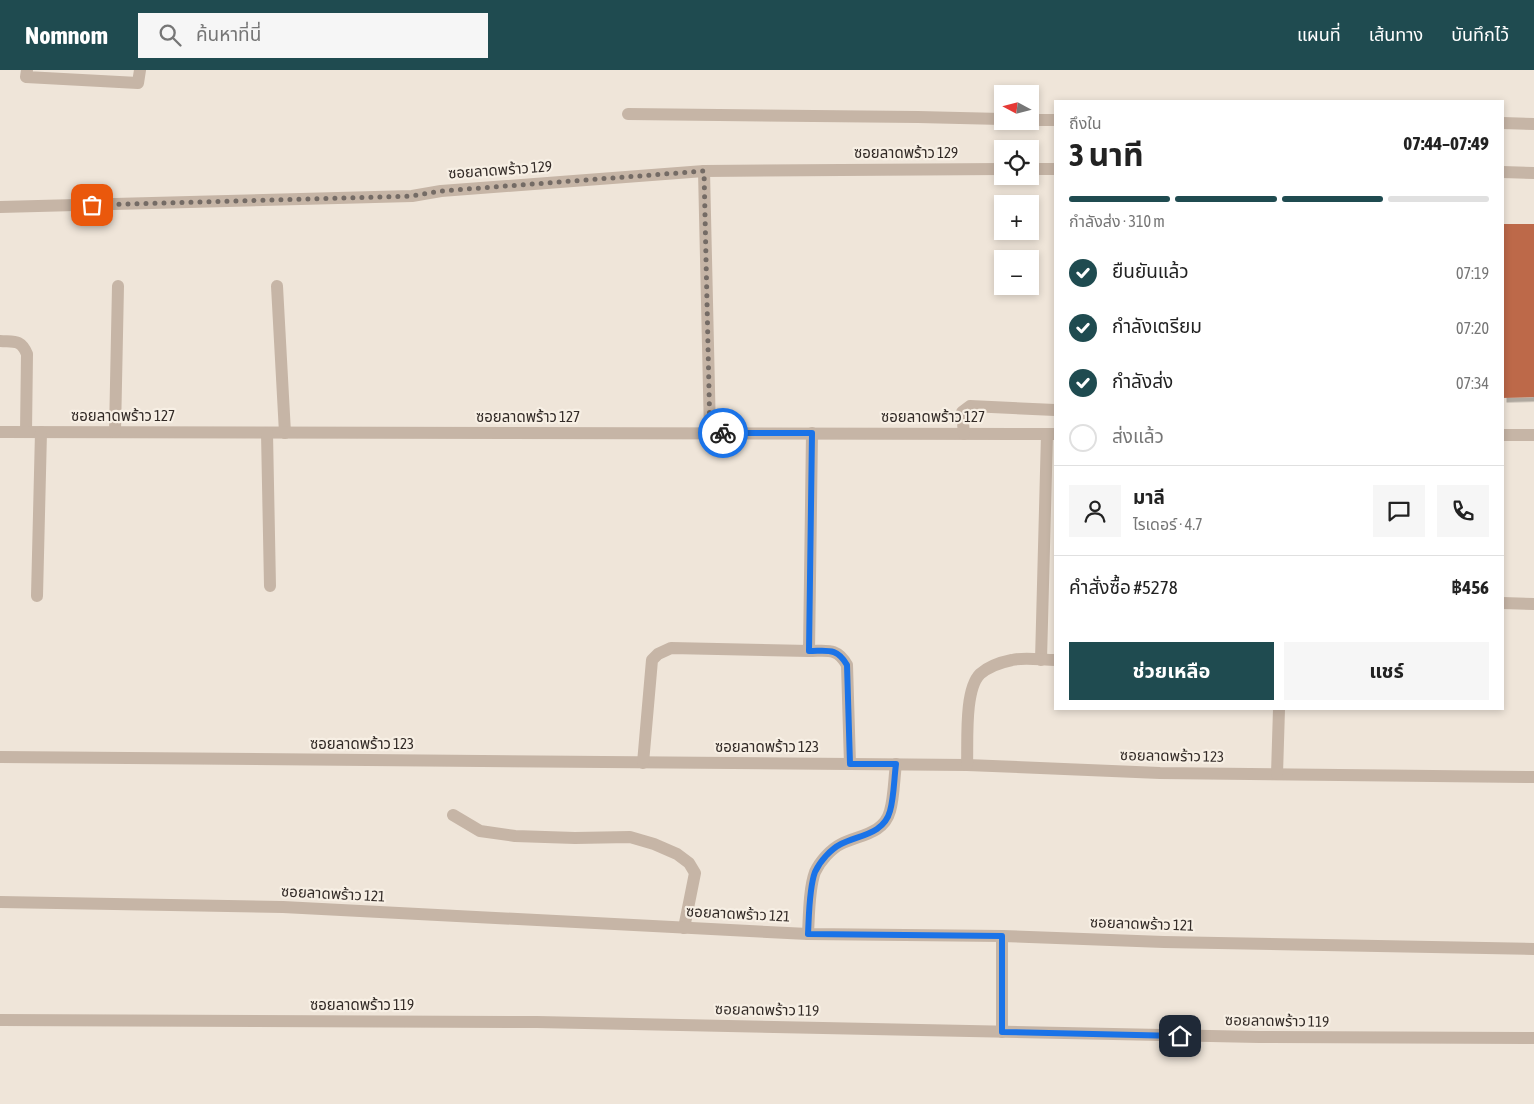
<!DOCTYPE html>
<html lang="th">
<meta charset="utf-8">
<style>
:root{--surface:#fff;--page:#f6f6f6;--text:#222;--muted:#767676;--line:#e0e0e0;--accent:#1f4b50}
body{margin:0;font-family:"Asap Condensed","Noto Sans Thai",sans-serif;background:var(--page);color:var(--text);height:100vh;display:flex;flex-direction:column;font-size:19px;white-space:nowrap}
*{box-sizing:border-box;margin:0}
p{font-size:16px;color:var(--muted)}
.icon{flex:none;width:28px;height:28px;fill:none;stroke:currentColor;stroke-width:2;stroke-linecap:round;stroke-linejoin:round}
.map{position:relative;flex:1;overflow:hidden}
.sheet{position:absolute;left:1054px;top:30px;width:450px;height:610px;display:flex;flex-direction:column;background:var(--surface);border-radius:0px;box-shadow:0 2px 8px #0003}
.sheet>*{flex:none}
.needle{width:32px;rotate:277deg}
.fabs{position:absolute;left:994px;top:15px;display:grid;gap:10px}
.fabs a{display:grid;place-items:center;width:45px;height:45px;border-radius:0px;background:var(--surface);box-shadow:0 2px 8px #0003;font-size:25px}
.pin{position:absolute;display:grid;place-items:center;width:42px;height:42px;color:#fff;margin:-21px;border-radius:10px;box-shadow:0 2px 8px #0006}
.courier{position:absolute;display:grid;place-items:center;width:50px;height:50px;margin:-25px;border:4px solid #1a73e8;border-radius:50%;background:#fff;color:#222;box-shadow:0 1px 6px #0007}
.head em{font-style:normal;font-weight:700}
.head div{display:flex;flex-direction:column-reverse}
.head{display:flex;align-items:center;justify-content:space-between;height:85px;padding:0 15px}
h1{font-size:32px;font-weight:700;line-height:38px}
.bar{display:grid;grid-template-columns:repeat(4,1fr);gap:8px 5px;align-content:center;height:60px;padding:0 15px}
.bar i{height:6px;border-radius:4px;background:var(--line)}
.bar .selected{background:var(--accent)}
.bar p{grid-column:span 4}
.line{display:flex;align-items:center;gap:12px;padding:0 15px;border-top:1px solid var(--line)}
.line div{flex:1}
.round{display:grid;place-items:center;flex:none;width:52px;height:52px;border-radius:0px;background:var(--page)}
ol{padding:0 15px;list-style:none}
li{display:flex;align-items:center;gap:15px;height:55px}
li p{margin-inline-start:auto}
li .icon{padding:5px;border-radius:50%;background:var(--accent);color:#fff;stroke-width:4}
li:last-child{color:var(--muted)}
li i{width:28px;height:28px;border:2px solid var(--line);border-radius:50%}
.cta{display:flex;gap:10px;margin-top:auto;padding:10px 15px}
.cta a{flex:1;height:58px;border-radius:0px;background:var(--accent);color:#fff;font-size:20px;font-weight:700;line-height:58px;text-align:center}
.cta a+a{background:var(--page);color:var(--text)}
header{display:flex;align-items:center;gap:30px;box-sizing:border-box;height:70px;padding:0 25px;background:var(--accent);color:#fff}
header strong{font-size:24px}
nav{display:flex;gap:28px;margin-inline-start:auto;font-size:18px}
.search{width:350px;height:45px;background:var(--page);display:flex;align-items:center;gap:12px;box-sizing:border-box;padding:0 18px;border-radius:0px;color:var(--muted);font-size:19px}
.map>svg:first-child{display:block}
.building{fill:#bd6949;filter:url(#shadow)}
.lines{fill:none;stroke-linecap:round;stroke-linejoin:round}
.minor{stroke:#c6b5a6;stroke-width:12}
.done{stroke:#746b65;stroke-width:5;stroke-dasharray:0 9}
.route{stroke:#1a73e8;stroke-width:6}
.labels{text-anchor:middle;stroke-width:4.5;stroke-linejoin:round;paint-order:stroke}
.street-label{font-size:15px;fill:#322a26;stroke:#f7efe4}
</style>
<header>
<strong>Nomnom</strong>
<div class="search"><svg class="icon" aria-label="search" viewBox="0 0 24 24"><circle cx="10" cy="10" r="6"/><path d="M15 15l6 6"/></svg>ค้นหาที่นี่</div>
<nav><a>แผนที่</a><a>เส้นทาง</a><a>บันทึกไว้</a></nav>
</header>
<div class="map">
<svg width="1534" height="1034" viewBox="0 0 1534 1034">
<defs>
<filter id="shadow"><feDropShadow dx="4.5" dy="4.5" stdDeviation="0" flood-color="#0004"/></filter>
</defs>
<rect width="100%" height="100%" fill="#efe5d9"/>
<polygon class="building" points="1502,154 1534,154 1534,327 1502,328"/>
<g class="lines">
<g class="minor">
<polyline points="27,0 26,7 138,13 140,0"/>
<polyline points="628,44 918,47 1002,49"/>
<polyline points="1030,50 1055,50"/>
<polyline points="1502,53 1534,54"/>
<polyline points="1030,99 1055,99"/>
<polyline points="704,101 710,363"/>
<polyline points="1502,102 1534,103"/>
<polyline points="0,137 412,126 441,121 704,101 1002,99"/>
<polyline points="277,216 285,363"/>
<path d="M0,271C14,272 21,269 27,284L26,362"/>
<polyline points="0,362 1055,364"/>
<polyline points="115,362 118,216"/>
<polyline points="267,363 270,516"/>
<polyline points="964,364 962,342 970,336 1055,340"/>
<polyline points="1502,365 1534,365"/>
<polyline points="37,526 41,362"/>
<polyline points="1502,533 1534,534"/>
<path d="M809,581C827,581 837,577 847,595L850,694"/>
<polyline points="1041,590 1047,364"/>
<polyline points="0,687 967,695 1160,703 1534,707"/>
<polyline points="643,693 652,590 658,584 671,578 809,581 812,363"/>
<path d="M967,695C968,673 964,620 980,604C988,597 1002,592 1012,590C1025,587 1042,590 1055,590"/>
<polyline points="1277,704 1279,639"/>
<polyline points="453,745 480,761 515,766 575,768 630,767 654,774 677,784 689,793 695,803 684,858"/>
<polyline points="0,832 283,837 808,864 1002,866 1164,872 1534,879"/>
<path d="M808,864C809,846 809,818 815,802C820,791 831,779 841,774C859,765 884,764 890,741C894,727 894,709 896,694"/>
<polyline points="1002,866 1002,962"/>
<polyline points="0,950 537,952 1259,967 1534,968"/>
</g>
</g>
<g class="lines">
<polyline class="done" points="92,135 412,126 441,121 704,101 710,363 723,363"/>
<path class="route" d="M723,363H812L809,581C827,581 837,577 847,595L850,694H896C894,709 894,727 890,741C884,764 859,765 841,774C831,779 820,791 815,802C809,818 809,846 808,864L1002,866V962L1180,966"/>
</g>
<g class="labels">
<g class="street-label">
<text x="906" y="88">ซอยลาดพร้าว 129</text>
<text transform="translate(500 100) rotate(-4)" y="5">ซอยลาดพร้าว 129</text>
<text x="123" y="351">ซอยลาดพร้าว 127</text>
<text x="528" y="352">ซอยลาดพร้าว 127</text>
<text x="933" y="352">ซอยลาดพร้าว 127</text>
<text x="362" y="679">ซอยลาดพร้าว 123</text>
<text x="767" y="682">ซอยลาดพร้าว 123</text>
<text transform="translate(1172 686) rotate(1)" y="5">ซอยลาดพร้าว 123</text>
<text transform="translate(333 824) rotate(3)" y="5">ซอยลาดพร้าว 121</text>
<text transform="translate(738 844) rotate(3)" y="5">ซอยลาดพร้าว 121</text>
<text transform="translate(1142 854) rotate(2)" y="5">ซอยลาดพร้าว 121</text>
<text x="362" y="940">ซอยลาดพร้าว 119</text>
<text transform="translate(767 940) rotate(1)" y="5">ซอยลาดพร้าว 119</text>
<text transform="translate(1277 951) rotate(1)" y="5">ซอยลาดพร้าว 119</text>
</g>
</g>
</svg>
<div class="fabs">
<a><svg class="needle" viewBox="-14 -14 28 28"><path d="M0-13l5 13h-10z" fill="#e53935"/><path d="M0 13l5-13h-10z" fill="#767676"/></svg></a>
<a><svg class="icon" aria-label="locate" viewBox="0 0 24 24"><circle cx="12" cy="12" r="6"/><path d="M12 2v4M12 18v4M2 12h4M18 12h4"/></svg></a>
<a>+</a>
<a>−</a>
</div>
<div class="pin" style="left:92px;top:135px;background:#ea580c"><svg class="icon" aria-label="bag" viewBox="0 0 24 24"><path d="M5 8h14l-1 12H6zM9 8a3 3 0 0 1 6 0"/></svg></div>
<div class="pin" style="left:1180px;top:966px;background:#1f2937"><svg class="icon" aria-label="home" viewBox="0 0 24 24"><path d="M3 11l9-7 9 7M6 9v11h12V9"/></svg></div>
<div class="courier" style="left:723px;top:363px"><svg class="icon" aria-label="bike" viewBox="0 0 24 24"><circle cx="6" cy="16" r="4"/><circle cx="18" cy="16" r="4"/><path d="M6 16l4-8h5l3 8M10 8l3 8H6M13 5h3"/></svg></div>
<section class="sheet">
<div class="head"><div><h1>3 นาที</h1><p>ถึงใน</p></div><em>07:44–07:49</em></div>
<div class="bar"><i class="selected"></i><i class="selected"></i><i class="selected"></i><i></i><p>กำลังส่ง · 310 m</p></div>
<ol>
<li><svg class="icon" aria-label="check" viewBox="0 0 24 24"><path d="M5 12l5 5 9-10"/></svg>ยืนยันแล้ว<p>07:19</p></li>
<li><svg class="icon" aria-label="check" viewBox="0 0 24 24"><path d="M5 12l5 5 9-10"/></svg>กำลังเตรียม<p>07:20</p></li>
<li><svg class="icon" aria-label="check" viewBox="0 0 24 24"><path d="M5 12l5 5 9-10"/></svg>กำลังส่ง<p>07:34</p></li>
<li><i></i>ส่งแล้ว</li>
</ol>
<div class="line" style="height:90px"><a class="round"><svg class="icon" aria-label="person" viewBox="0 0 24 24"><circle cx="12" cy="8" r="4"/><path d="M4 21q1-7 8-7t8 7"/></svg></a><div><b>มาลี</b><p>ไรเดอร์ · 4.7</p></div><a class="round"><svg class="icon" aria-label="chat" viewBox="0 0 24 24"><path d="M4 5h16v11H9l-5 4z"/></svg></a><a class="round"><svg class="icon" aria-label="phone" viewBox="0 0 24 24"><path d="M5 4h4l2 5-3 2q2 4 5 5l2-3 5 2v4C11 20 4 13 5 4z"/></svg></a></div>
<div class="line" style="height:65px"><div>คำสั่งซื้อ #5278</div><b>฿456</b></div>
<div class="cta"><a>ช่วยเหลือ</a><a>แชร์</a></div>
</section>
</div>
